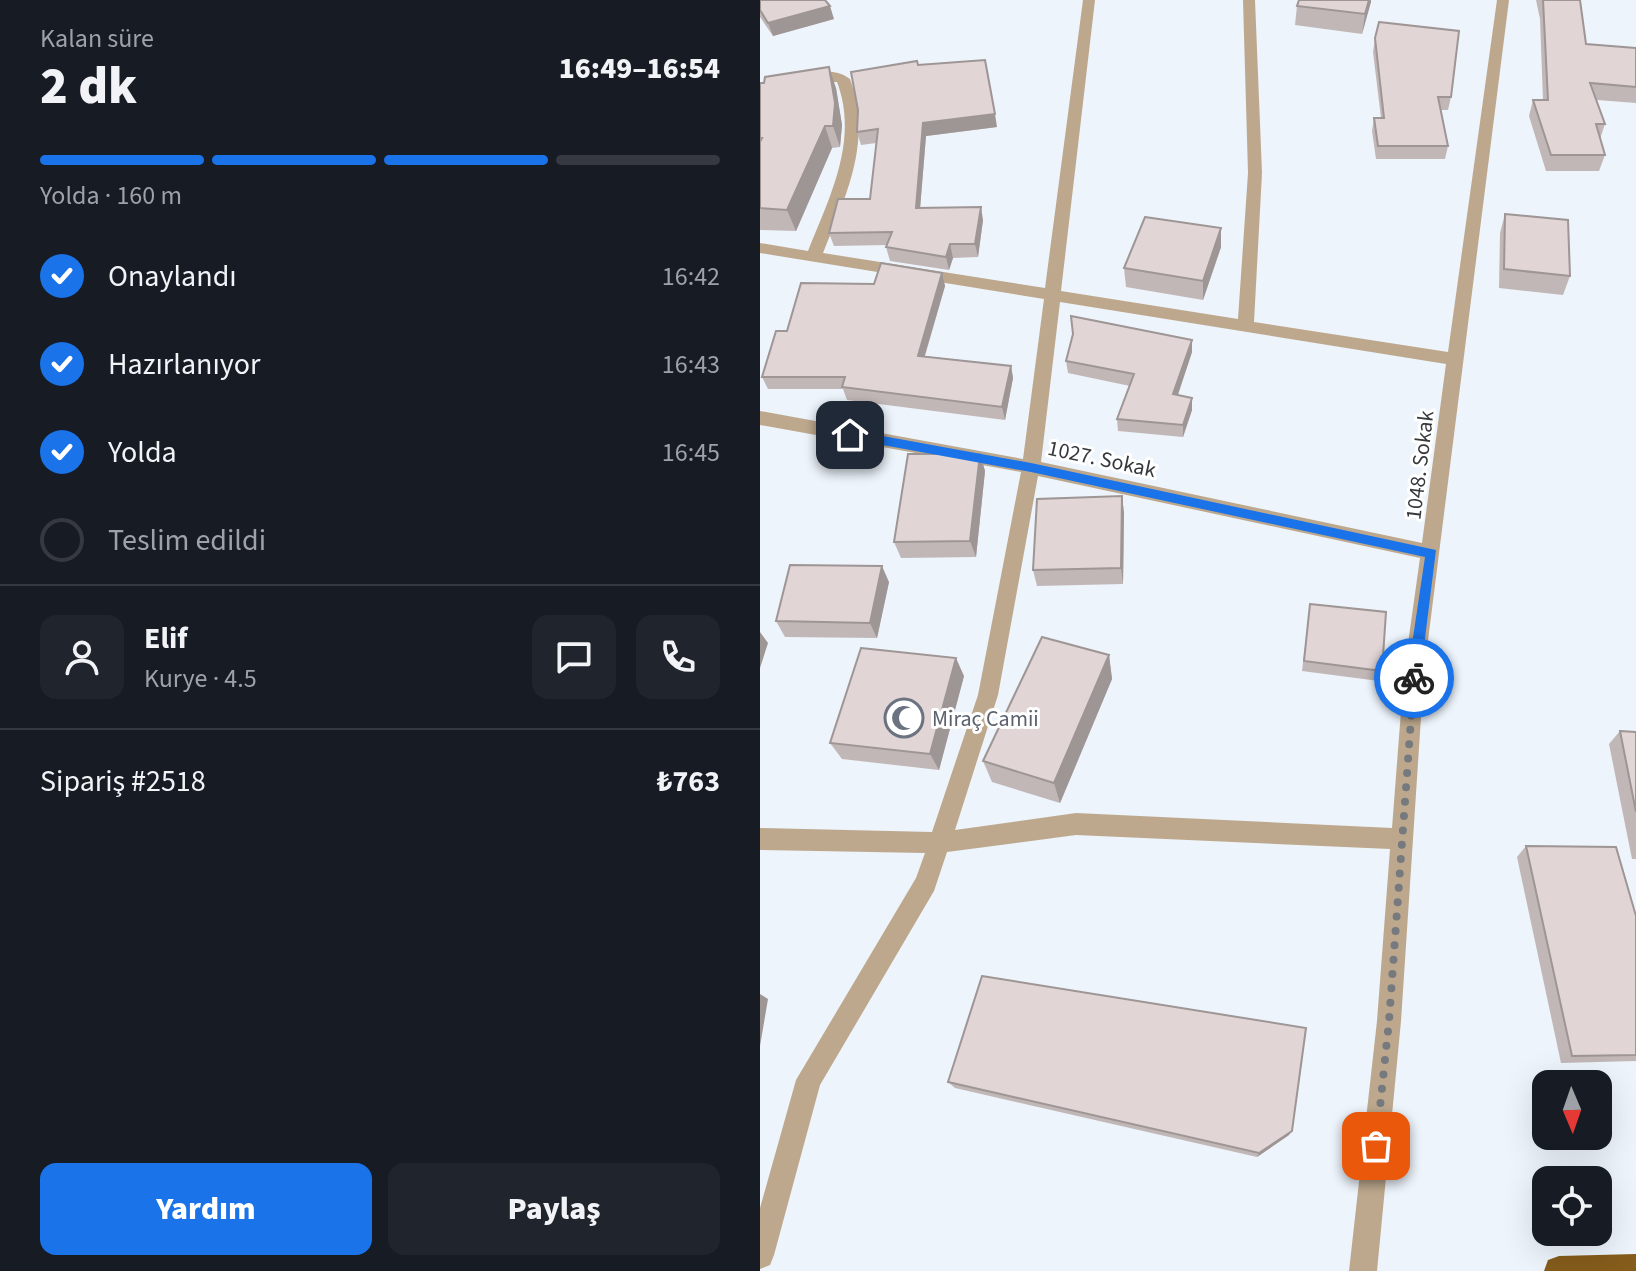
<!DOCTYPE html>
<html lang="tr">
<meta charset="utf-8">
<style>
:root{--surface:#171b24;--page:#20242c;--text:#f1f3f6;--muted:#9ea1a6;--line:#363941;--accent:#1a73e8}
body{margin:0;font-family:"Source Sans 3",sans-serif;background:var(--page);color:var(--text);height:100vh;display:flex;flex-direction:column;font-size:30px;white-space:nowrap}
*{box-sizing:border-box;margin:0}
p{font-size:26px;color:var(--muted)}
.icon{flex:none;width:44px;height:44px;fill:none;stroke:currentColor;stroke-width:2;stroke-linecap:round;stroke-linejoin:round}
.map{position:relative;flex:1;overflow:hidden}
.panel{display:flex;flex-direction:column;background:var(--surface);width:760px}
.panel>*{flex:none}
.needle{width:52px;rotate:178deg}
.buttons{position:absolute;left:772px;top:1070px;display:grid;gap:16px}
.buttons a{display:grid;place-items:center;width:80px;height:80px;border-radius:16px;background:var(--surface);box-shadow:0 8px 32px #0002;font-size:40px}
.pin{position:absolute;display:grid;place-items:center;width:68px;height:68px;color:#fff;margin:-34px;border-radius:16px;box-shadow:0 4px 12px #0006}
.courier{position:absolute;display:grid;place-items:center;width:80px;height:80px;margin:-40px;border:6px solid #1a73e8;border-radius:50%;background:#fff;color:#222;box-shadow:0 2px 10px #0007}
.overview em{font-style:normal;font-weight:800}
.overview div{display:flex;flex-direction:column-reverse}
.overview{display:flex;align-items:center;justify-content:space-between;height:136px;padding:0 40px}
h1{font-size:52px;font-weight:800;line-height:60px}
.bar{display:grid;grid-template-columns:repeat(4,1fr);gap:12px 8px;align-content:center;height:96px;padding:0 40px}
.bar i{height:10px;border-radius:6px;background:var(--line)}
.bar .current{background:var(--accent)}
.bar p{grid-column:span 4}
.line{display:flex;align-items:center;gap:20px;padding:0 40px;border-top:2px solid var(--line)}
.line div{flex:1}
.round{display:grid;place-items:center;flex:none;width:84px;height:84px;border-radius:16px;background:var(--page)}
ol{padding:0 40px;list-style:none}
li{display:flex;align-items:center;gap:24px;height:88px}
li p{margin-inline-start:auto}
li .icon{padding:8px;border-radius:50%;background:var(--accent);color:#fff;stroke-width:4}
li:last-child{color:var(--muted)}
li i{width:44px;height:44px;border:4px solid var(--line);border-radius:50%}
.button{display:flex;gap:16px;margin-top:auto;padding:16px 40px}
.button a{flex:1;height:92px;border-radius:16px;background:var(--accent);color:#fff;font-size:32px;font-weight:800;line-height:92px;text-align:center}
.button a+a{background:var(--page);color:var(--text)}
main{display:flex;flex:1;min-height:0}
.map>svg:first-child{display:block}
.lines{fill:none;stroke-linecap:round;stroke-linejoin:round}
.minor{fill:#bda88d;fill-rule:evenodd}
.trunk{fill:#855c1b;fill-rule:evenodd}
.wall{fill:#c2b7b7}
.shaded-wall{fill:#9e9595}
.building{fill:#e1d5d5;stroke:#9e9595;stroke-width:2}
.route{fill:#1a73e8}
.done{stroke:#767a7f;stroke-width:8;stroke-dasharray:0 14.4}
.labels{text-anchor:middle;stroke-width:6;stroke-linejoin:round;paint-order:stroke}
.street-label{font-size:22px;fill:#36393c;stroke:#fff}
.worship-label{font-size:22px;fill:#5b616d;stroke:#fff;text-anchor:start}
</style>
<main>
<section class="panel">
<div class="overview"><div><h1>2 dk</h1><p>Kalan süre</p></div><em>16:49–16:54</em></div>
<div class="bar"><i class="current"></i><i class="current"></i><i class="current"></i><i></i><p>Yolda · 160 m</p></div>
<ol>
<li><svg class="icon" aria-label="check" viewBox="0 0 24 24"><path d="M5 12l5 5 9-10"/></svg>Onaylandı<p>16:42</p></li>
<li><svg class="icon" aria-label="check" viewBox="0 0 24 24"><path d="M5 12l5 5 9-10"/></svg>Hazırlanıyor<p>16:43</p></li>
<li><svg class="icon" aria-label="check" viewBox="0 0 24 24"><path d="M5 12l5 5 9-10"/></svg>Yolda<p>16:45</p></li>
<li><i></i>Teslim edildi</li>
</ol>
<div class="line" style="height:144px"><a class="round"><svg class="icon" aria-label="person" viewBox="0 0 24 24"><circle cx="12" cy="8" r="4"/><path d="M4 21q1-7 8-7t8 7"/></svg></a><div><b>Elif</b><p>Kurye · 4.5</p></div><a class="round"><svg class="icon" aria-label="chat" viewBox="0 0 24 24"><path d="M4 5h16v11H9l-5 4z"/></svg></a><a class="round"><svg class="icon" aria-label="phone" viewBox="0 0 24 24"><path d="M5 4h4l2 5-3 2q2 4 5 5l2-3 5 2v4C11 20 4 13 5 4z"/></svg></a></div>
<div class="line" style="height:104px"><div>Sipariş #2518</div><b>₺763</b></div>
<div class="button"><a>Yardım</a><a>Paylaş</a></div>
</section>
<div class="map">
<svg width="876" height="1271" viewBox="0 0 876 1271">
<rect width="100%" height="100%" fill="#edf4fb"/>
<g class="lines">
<path class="minor" d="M323,0H335L301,291L478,319L488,173L483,0H495L502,173L494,322L688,352L737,0H749L664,672L641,1021L617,1271H589L617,1021L630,849L316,835L187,852L174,891L60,1085L14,1255L10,1265L0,1269V1208L36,1080L156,878L165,853L0,850V828L172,832L218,695L261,472L0,425V411L263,459L284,299L0,253V243L48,251C70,196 99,140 77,82H53L0,99V90C26,82 66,60 90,79C113,140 86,196 63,253L285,288ZM300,302L686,364L662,543L281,462ZM278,476L660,558L644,672L632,828L316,813L195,830L238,695Z"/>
<polygon class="trunk" points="876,1254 876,1271 784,1271 788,1260 799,1256"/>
</g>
<g class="wall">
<polygon points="0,0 74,19 13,36 0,17"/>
<polygon points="539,0 611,0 602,34 535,25 537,6"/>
<polygon points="776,0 820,0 826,44 876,48 876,103 837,100 845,124 840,139 845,155 839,171 786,171 769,116 773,100 783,100 780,19"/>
<polygon points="615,38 691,97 688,110 681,110 688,146 685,159 616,159 612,131 614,118 621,118 613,52"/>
<polygon points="158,65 237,127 166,136 160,208 223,220 218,257 193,258 189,270 130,261 126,247 127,245 74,246 69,233 110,199 116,143 101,145 97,132"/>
<polygon points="0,83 76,88 82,125 80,147 72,148 36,231 0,230"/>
<polygon points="745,214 810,276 803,295 739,288 740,233"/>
<polygon points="461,247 443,300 366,287 364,268"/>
<polygon points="182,273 185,286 165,356 251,366 253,378 245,420 87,400 83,389 8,389 2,377 27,331 114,284"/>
<polygon points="432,352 418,395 432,398 432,410 423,437 358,431 357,419 370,386 308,373 306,361"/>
<polygon points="220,454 225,471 216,557 141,558 134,542"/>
<polygon points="362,496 364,513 363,584 277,586 273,570"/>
<polygon points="129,582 117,638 25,637 16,621"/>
<polygon points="550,604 622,671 619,681 542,671"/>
<polygon points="349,655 352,679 300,803 232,782 223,761"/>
<polygon points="204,676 179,770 82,759 70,743"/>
<polygon points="860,731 876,732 876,859 872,859 849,744"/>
<polygon points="766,846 876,916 876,1061 801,1063 757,857"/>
<polygon points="188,1082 529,1135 497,1157 195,1088"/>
</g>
<g class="shaded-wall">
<polygon points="609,0 611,0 611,2 602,34 605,14"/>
<polygon points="70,6 74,19 13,36 8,23"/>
<polygon points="69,67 76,88 82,125 80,147 73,126"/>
<polygon points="235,114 237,127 166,136 159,221 156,208 163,123"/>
<polygon points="65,126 72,148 36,231 27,210"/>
<polygon points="221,207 223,220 218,257 215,244"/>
<polygon points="461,228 461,247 443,300 443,281"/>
<polygon points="190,244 193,258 189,270 186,257"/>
<polygon points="182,273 185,286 161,368 158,356"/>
<polygon points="432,340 432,352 414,406 413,394"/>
<polygon points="251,366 253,378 245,420 242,407"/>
<polygon points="432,398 432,410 423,437 423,425"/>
<polygon points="220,454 225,471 216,557 210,541"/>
<polygon points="362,496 364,513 363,584 361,568"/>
<polygon points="122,566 129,582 117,638 110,623"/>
<polygon points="0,632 8,643 0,668"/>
<polygon points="349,655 352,679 300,803 294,783"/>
<polygon points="196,658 204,676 179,770 170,754"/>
<polygon points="0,994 8,999 0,1046"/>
<polygon points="532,1131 529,1135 497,1157 499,1153"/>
</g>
<g class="building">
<polygon points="0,0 65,0 70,6 8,23 0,10"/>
<polygon points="539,0 609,0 605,14 537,6"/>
<polygon points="783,0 820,0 826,44 876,48 876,87 830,83 845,124 836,124 845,155 791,155 773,100 788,100"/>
<polygon points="619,22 699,31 691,97 678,97 688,146 618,146 614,118 624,118 615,38"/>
<polygon points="225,60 235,114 163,123 156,208 221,207 215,244 190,244 186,257 126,247 132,232 69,233 78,199 110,199 118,129 97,132 98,110 91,72 157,61 158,65"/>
<polygon points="69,67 75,103 73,126 65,126 27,210 0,208 0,142 2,138 0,138 0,83 4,83 5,77"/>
<polygon points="745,214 808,220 810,276 744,269"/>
<polygon points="385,217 461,228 443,281 364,268"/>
<polygon points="121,263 182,273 158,356 251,366 242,407 82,387 85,377 2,377 16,331 27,331 41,283 114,284"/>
<polygon points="311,316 432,340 413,394 432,398 423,425 357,419 374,374 306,361 313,334"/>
<polygon points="148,454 220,454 210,541 134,542"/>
<polygon points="362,496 361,568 273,570 277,499"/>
<polygon points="30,565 122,566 110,623 16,621"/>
<polygon points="550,604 626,612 622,671 544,661"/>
<polygon points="282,637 349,655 294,783 223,761"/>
<polygon points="101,648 196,658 170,754 70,743"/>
<polygon points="860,731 876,732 876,812"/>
<polygon points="766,846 856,847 876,916 876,1055 812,1056"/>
<polygon points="222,976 546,1028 532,1131 499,1153 188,1082"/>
</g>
<polygon class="route" points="90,430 271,463 676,550 660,678 654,684 647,678 665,557 271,472 90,439 85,435"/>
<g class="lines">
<polyline class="done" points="616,1146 629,1021 654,678"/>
</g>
<defs>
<symbol id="mosque-ring" viewBox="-11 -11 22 22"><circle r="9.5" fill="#fff" stroke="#6b7280" stroke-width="1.5"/><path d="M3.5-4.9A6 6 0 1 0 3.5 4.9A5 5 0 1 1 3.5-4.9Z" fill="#6b7280"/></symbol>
</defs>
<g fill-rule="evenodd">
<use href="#mosque-ring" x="122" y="696" width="44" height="44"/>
</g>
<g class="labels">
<g class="street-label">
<text transform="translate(342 458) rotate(12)" y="8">1027. Sokak</text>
<text transform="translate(659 465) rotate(-83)" y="8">1048. Sokak</text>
</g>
<g class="worship-label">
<text x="172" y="726">Miraç Camii</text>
</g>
</g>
</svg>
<div class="buttons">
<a><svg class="needle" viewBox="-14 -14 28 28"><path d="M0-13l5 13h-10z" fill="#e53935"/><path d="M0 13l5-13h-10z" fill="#9ea1a6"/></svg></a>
<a><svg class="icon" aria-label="locate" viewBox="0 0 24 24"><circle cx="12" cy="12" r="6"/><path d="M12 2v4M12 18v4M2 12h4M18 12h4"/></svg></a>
</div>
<div class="pin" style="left:616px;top:1146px;background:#ea580c"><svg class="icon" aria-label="bag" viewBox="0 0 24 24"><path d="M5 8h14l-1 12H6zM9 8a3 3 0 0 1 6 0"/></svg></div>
<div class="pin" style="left:90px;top:435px;background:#1f2937"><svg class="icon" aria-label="home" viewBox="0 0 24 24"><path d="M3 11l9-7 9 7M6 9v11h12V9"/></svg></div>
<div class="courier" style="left:654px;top:678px"><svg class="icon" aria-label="bike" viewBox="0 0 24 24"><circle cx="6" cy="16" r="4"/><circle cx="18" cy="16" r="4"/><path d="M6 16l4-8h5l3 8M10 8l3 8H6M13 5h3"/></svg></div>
</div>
</main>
